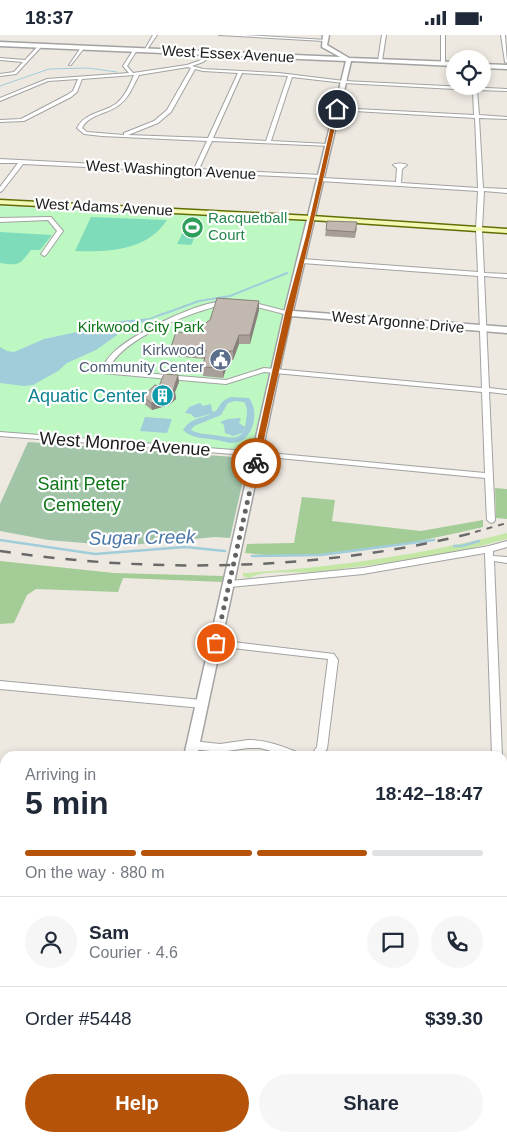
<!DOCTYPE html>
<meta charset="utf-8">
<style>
:root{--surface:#fff;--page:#f6f6f7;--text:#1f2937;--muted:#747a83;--line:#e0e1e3;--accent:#b45309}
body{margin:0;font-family:Helvetica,sans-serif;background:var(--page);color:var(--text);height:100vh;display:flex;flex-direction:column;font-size:19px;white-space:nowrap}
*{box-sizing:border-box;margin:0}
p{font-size:16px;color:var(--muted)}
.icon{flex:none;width:28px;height:28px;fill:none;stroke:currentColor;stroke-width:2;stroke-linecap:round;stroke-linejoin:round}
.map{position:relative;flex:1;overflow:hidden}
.panel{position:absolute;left:0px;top:716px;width:508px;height:391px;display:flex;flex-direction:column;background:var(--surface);border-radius:15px 15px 0 0;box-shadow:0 2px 8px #0003}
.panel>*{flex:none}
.controls{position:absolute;left:446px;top:15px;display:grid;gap:10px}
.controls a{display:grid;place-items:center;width:45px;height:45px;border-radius:50%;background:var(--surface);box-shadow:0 2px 8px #0003;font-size:25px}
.pin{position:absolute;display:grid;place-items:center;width:42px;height:42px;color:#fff;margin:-21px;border:2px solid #fff;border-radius:50%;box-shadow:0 1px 5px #0007}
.courier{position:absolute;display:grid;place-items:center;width:50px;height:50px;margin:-25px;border:4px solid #b45309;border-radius:50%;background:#fff;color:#222;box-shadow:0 1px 6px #0007}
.headline em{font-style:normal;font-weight:700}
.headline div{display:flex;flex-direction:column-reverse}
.headline{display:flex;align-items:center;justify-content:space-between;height:85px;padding:0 25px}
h1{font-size:32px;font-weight:700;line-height:38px}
.bar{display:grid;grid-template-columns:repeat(4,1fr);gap:8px 5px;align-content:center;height:60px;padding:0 25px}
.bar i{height:6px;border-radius:4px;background:var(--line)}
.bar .active{background:var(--accent)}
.bar p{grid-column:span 4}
.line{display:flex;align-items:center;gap:12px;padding:0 25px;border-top:1px solid var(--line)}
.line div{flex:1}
.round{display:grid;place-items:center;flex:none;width:52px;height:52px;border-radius:26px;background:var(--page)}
.primary-button{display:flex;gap:10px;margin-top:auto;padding:10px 25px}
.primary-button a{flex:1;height:58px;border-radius:30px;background:var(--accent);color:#fff;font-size:20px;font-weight:700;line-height:58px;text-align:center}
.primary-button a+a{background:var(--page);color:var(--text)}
.status{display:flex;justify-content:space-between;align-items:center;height:35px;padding:0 25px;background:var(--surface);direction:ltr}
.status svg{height:14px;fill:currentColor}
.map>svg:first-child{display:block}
.grass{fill:#c5e7a6}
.forest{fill:#a4cc96}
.cemetery{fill:#a2c5a8}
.park{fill:#bdf8c3}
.pitch{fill:#7fdcba}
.water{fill:#a1ccda}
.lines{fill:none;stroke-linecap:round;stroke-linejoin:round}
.stream-far2{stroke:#a1ccda;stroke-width:1}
.stream-far1{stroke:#a1ccda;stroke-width:2}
.stream{stroke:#a1ccda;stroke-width:2.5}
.canal{fill:#a1ccda;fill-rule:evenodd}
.minor-casing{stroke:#a2a2a2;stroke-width:2}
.tertiary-casing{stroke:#a2a2a2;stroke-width:3}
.secondary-casing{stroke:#616e06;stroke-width:3}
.minor{fill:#fff;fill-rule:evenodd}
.tertiary{fill:#fff;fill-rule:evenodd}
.secondary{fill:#f3f8b4;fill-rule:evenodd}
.rail-far1{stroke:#696969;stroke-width:2;stroke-dasharray:6 6;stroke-linecap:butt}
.rail{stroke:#696969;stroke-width:2.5;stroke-dasharray:11 11;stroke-linecap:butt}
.wall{fill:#a69e97}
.shaded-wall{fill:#87817b}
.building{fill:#c1b8b0;stroke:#87817b}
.route{fill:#b45309}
.done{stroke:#646360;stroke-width:5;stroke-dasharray:0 9}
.labels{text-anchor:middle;stroke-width:4.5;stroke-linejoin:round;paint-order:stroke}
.far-street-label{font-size:15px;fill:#1b1b1b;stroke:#fff}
.far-leisure-label{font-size:15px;fill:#27864d;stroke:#fff;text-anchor:start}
.far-park-label{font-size:15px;fill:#0d7618;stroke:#fff}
.far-service-label{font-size:15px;fill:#4e5e75;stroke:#fff;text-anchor:end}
.culture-label{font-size:18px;fill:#0d838f;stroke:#fff;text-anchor:end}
.street-label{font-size:18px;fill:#1b1b1b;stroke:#fff}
.park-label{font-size:18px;fill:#0d7618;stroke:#fff}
.water-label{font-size:19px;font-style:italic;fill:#4a77a8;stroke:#fff}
</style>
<div class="status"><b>18:37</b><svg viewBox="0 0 49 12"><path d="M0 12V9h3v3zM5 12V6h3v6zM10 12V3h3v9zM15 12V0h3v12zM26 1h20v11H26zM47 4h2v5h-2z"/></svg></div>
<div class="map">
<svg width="507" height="1107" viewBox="0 0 507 1107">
<rect width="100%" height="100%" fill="#ede9e1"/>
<path class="grass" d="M507,498V504C445,522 381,529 317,537C298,539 265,534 249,543L243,541V538C332,533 420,520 507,498Z"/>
<g class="forest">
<polygon points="495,453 507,454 507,484 496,483"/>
<path d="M302,462L335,465L332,486L421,496L483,485V492C405,510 325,527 245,518L247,509L294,508Z"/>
<polygon points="0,526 114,538 224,541 223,547 123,543 118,557 36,554 27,560 14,588 0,589"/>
</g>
<polygon class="cemetery" points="28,407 248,423 230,503 215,502 120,511 48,505 0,496 0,469"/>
<polygon class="park" points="0,171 305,186 255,413 248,416 0,397"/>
<g class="pitch">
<path d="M91,182L167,185C147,216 108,217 75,216Z"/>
<polygon points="188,187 202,188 191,210 177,209"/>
<path d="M0,197L52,200L40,215H31C19,230 20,231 0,228Z"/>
</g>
<g class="water">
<path d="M164,277L166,279C149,285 133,290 117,297V300L96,315L67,328L58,336L33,350L24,351L0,348V312L7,316L14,317L44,304L96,293L111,287L150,283Z"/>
<polygon points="200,368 203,371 211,369 212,375 214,378 195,383 191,379 185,378 189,372"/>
<polygon points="145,382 172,384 167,398 140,396"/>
<polygon points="239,383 241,384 239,388 245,392 242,398 233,401 225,398 224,390 220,387 228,384"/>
</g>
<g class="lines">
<polyline class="stream-far2" points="0,51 49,34 88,33 117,37"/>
<polyline class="stream-far1" points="166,278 199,266 230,261 287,238"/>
<g class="stream">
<polyline points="0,505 95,519 185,512 225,516"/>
<polyline points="454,511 462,511 479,506"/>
<polyline points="252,521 321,520 434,505"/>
</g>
<path class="canal" d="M231,362L249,363C254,370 255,376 254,385C252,397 245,408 231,408C226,408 221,405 216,405C205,403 192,404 183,395C192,381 202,385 214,377C222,372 217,367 231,362ZM235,366L244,367C248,372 247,379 246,386C243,409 230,402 214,400C206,399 198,399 191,395L194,391L221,380L228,368Z"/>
<defs>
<g id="minor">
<polygon points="153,0 157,0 146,16 144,16"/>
<polygon points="219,0 245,0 326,5 324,6"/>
<polygon points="382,0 386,0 382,26 380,27 378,26"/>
<polygon points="441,0 445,0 445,29 443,30 441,29"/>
<polygon points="501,0 505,0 507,28 505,27"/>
<polygon points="39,10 42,11 16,39 0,41 0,39 14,37 23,27 0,25 0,23 25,25"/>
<polygon points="82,11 85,12 71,30 69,30"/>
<path d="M134,14L137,15L127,31L133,38L187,30L201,25L213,17L214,19L203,27L192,31L203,34L279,38L344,46L507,54V56L477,55L479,80L507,82V84L479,83L483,153L507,154V158L484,156L482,194L484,238L507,239V243L484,241L489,353L507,355V359L489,357L495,485L494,487L491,488L487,485L485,443L258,421L0,401V397L258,417L485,438L482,357L264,337L226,349L102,338L101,337C104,328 109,321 116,315C137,297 202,264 229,266V268C195,276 123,301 108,335L226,345L264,333L482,353L478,241L302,228L299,226L302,224L478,237L476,194L478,156L320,146L318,143L23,129L2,156L0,157V152L18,128H0V124L194,134L207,106L102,101L84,99L77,93C85,77 104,78 117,68C125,61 130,50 134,40L82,44L77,57L71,62L24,86L0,87V85L21,84L67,60L73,56L78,44L48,46L0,66V63L47,44L129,38L123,31ZM188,32L191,33L167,75L154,86L124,98V100L87,97L82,93C89,79 108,79 119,70C129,63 133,51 139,40ZM195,34L203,36L238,38L208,103L128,100L158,88L171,77ZM242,38L288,41L266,106L213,103ZM292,42L344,48L473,55L474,80L337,73L335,74L337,75L475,83L478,153L401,148L402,134L407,130C404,128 396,128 393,130L397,133L396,147L323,143L321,140L199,134L212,106L331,111V110L329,109L271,106Z"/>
<polygon points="51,182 63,196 46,220 44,221 41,219 57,196 48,185 0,187 0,183"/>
<polygon points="247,266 290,277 291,278 288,280 245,269 244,268"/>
<polygon points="507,506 507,512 493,516 493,521 507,522 507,528 494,526 502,721 492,721 485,518 363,539 230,552 226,549 230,546 363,533 489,511"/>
<polygon points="216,605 334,619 338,625 327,714 321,721 310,721 317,712 328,624 216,611 213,610 211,608 213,606"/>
<polygon points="0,646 202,665 205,666 207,669 205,672 202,673 0,654"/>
<path d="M248,705C267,705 282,711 299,718L300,721H285L275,717L260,713H248L220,717L192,714L188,713L187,710L188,707L192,706L220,709Z"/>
<polygon points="5,758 5,766 0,767 0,759"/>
<polygon points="502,935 507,939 507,1073 502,1071"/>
<rect x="396" y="1102" width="14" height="5"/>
</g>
<g id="tertiary">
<polygon points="323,0 329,0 327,10 349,23 455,27 455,31 351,26 293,276 507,292 507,298 291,281 197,721 184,721 284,278 346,26 0,11 0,7 340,22 322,12"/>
<polygon points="482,29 507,30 507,34 482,33"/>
<polygon points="0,988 5,989 5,1005 0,1004"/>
<polygon points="502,1057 507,1057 507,1075 502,1074"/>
<polygon points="97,1102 115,1102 114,1107 96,1107"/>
</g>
<polygon id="secondary" points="0,165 312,181 507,194 507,198 312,185 0,169"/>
</defs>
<use href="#minor" class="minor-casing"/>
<use href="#tertiary" class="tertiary-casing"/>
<use href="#secondary" class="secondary-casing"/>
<use href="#minor" class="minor"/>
<use href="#tertiary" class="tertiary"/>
<use href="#secondary" class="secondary"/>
<polyline class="rail-far1" points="475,497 507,488"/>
<path class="rail" d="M0,516C154,539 328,536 480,496"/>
</g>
<g class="wall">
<polygon points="357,193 355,203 325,201 326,195"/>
<polygon points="259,266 259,275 250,309 239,309 233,325 229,325 223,343 203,341 203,332 204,324 171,321 171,312 192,298 210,285"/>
<polygon points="178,340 179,347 175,357 176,364 169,370 152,375 143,368 143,361"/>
</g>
<g class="shaded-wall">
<polygon points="259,266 259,275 250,309 250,300"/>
<polygon points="239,300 239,309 233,325 233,316"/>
<polygon points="229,316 229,325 223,343 223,333"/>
<polygon points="178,340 179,347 175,357 176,364 169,370 152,375 151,368 173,356"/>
</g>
<g class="building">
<polygon points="327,186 357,187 355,197 326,195"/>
<polygon points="217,263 259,266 250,300 239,300 233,316 229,316 223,333 203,332 206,315 171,312 176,297 192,298 210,285"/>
<polygon points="164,339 178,340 173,356 175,357 168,363 151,368 143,361 155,350 159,351"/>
</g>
<path class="route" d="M335,73L339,74C313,192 284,309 259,428L256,430L252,428L285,278L306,201Z"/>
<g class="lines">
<polyline class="done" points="216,608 256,428"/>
</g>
<defs>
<symbol id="stadium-disc" viewBox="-11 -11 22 22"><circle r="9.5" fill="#2e9e5b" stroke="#fff"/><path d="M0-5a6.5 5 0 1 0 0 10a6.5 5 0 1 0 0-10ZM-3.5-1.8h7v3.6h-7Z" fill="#fff"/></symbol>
<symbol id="civic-disc" viewBox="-11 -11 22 22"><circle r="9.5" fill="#5c6f8a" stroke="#fff"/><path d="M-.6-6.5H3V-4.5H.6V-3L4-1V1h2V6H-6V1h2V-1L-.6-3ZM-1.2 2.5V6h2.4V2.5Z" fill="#fff"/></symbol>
<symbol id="building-disc" viewBox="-11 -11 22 22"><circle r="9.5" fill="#0f9aa8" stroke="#fff"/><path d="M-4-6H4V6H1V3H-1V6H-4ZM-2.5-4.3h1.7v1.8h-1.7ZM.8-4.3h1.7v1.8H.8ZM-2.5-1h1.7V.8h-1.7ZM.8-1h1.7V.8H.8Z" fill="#fff"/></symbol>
</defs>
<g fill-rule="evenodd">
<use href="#stadium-disc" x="180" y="180" width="25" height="25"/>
<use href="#civic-disc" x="208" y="312" width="25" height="25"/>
<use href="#building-disc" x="150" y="348" width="25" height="25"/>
</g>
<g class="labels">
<g class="far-street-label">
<text transform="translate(228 19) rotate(3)" y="5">West Essex Avenue</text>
<text transform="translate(171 135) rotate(3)" y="5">West Washington Avenue</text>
<text transform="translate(104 172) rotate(3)" y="5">West Adams Avenue</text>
<text transform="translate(398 287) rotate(5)" y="5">West Argonne Drive</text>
</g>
<g class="far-leisure-label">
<text x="208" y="188">Racquetball<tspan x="208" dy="17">Court</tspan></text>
</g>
<g class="far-park-label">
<text x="141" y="297">Kirkwood City Park</text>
</g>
<g class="far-service-label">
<text x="204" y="320">Kirkwood<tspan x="204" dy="17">Community Center</tspan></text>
</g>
<g class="culture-label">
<text x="147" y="367">Aquatic Center</text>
</g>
<g class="street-label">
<text transform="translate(125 409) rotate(4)" y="6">West Monroe Avenue</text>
</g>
<g class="park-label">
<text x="82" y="455">Saint Peter<tspan x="82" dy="21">Cemetery</tspan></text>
</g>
<g class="water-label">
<text transform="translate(142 502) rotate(-1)" y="7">Sugar Creek</text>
</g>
</g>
</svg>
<div class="controls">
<a><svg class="icon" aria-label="locate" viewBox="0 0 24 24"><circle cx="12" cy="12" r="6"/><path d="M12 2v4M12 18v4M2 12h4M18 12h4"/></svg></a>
</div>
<div class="pin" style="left:216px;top:608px;background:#ea580c"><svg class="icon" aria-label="bag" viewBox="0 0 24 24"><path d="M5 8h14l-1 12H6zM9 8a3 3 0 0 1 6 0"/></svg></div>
<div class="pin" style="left:337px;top:74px;background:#1f2937"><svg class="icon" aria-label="home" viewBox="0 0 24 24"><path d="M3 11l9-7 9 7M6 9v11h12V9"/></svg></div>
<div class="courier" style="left:256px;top:428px"><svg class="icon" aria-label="bike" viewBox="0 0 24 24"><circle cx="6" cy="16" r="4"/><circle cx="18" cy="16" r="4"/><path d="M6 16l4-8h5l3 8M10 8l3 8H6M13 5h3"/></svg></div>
<section class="panel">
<div class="headline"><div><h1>5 min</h1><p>Arriving in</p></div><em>18:42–18:47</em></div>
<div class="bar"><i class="active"></i><i class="active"></i><i class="active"></i><i></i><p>On the way · 880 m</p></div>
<div class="line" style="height:90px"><a class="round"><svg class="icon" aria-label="person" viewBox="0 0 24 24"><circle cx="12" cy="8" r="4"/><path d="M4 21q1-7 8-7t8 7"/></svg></a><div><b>Sam</b><p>Courier · 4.6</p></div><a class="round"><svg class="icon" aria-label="chat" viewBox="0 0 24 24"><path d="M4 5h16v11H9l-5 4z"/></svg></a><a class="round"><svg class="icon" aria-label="phone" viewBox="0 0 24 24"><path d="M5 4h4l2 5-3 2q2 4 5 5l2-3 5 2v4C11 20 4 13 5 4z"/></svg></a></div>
<div class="line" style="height:65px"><div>Order #5448</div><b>$39.30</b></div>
<div class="primary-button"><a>Help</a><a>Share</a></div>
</section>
</div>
